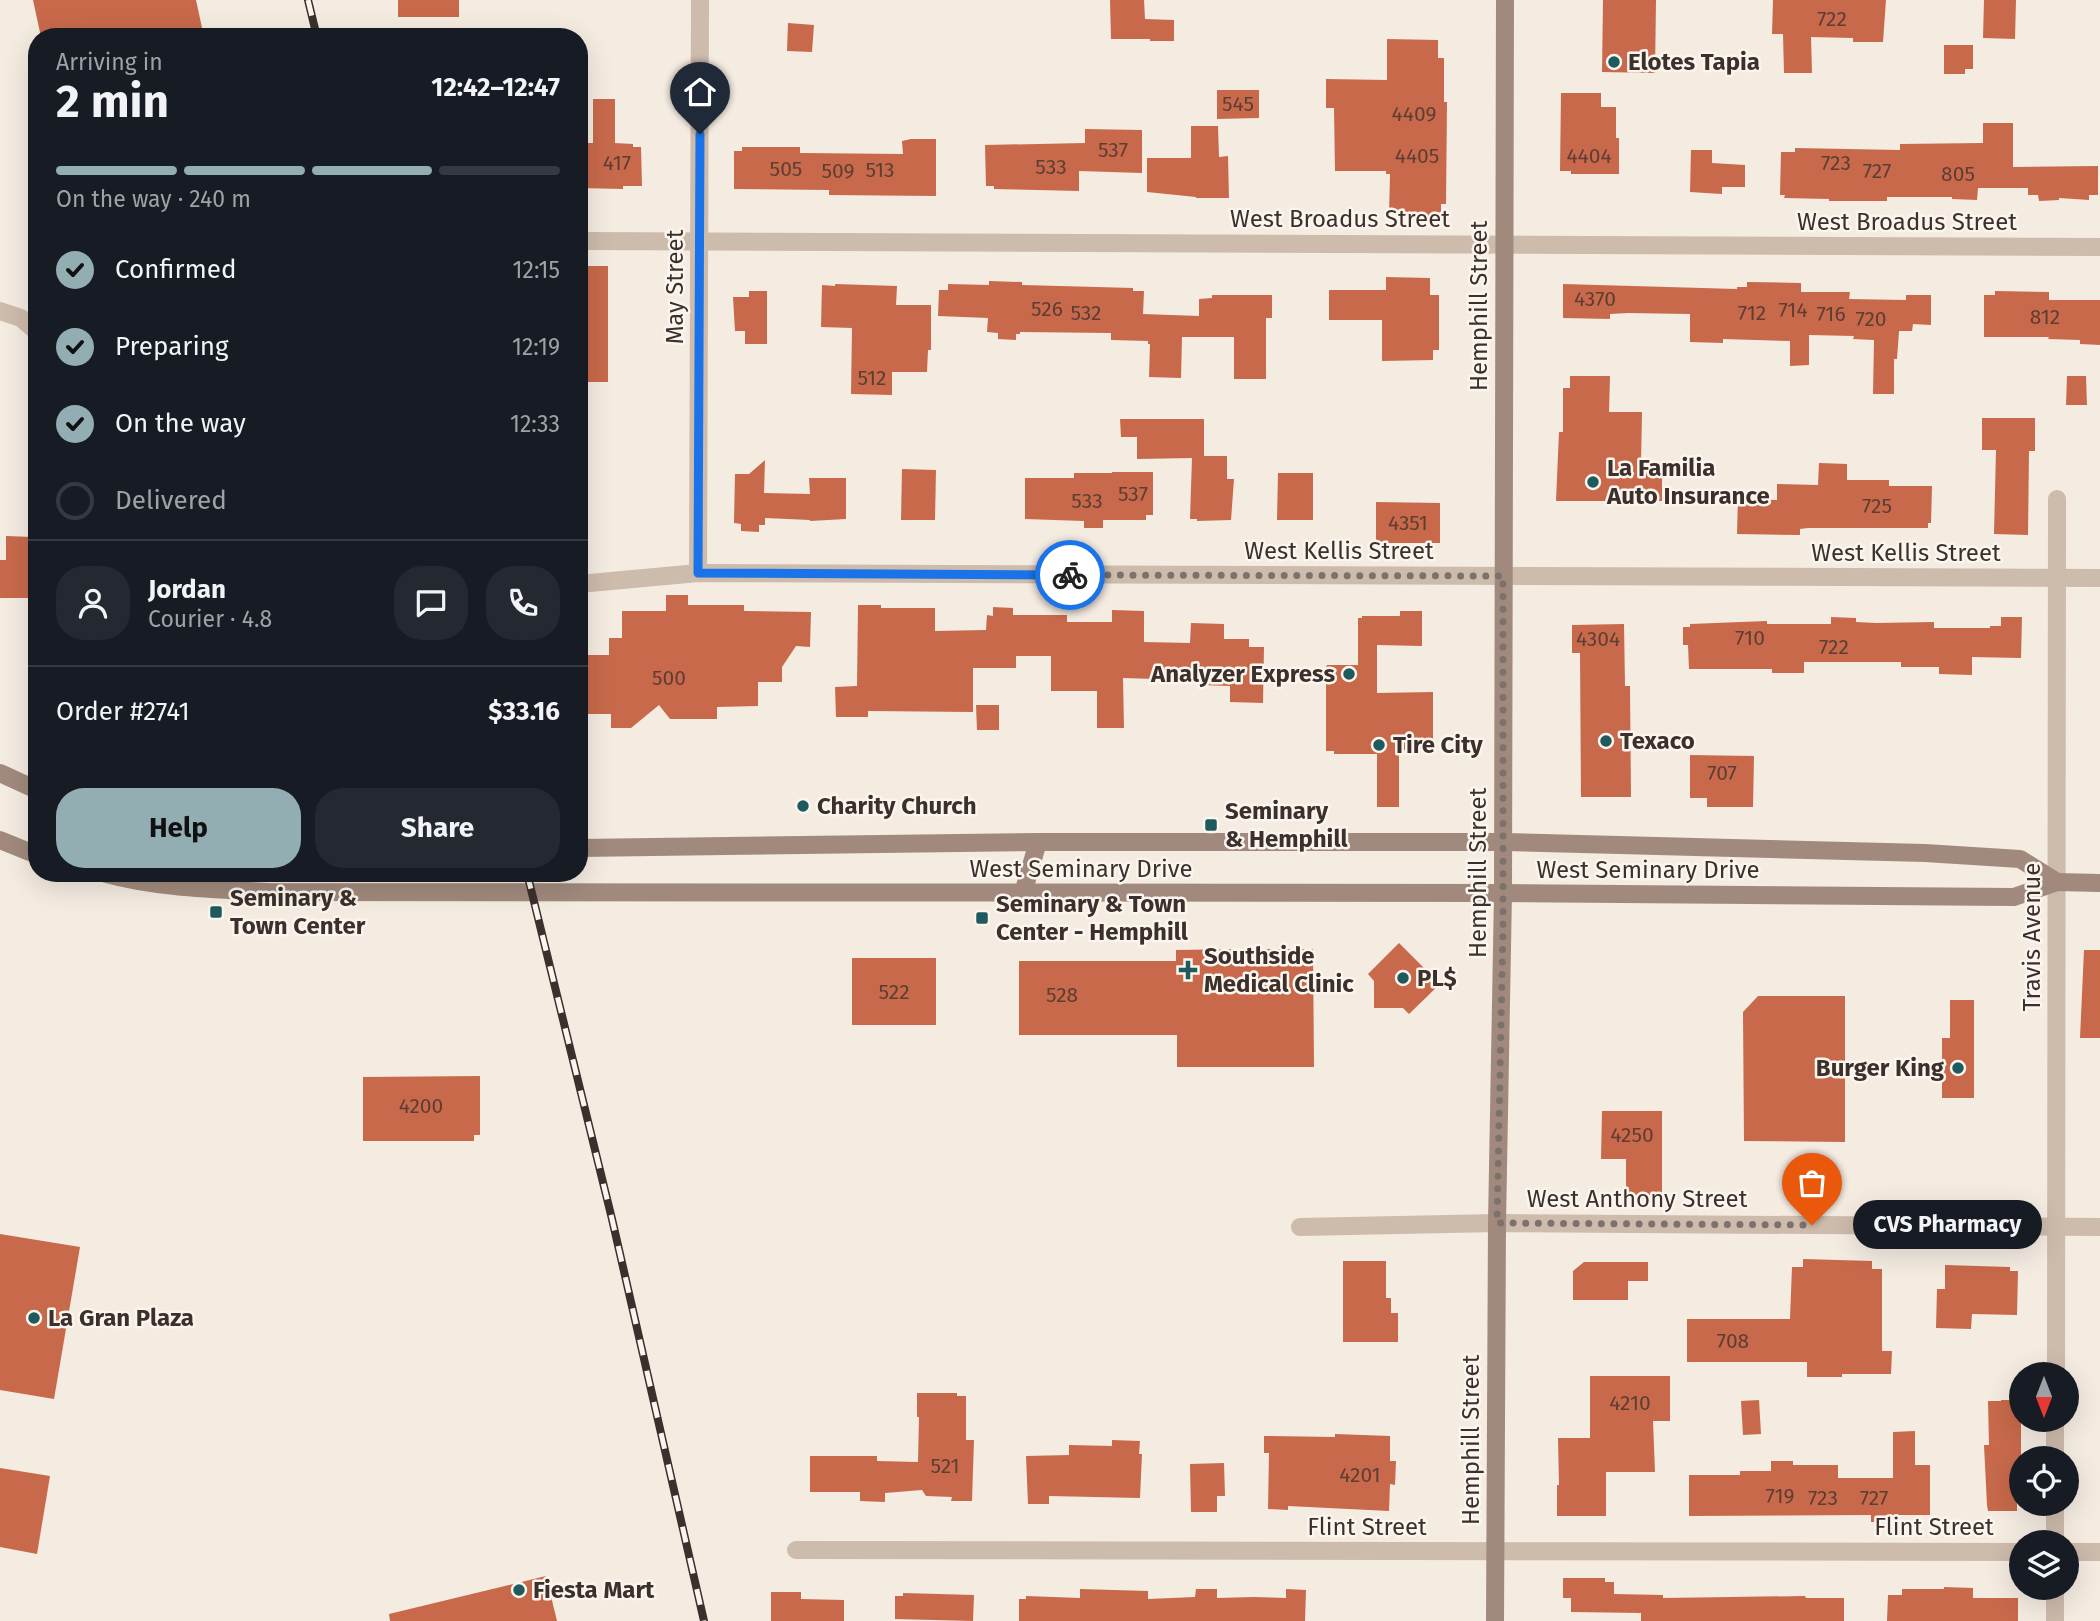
<!DOCTYPE html>
<meta charset="utf-8">
<style>
:root{--surface:#171b24;--page:#242831;--text:#f1f3f6;--muted:#9ea1a6;--line:#363941;--accent:#92aeb2}
body{margin:0;font-family:"Fira Sans",sans-serif;background:var(--page);color:var(--text);height:100vh;display:flex;flex-direction:column;font-size:26px;white-space:nowrap}
*{box-sizing:border-box;margin:0}
p{font-size:23px;color:var(--muted)}
.icon{flex:none;width:38px;height:38px;fill:none;stroke:currentColor;stroke-width:2;stroke-linecap:round;stroke-linejoin:round}
.map{position:relative;flex:1;overflow:hidden}
.sheet{position:absolute;left:28px;top:28px;width:560px;height:854px;display:flex;flex-direction:column;background:var(--surface);border-radius:28px;box-shadow:0 7px 28px #0002}
.sheet>*{flex:none}
.needle{width:46px;rotate:180deg}
.buttons{position:absolute;left:2009px;top:1362px;display:grid;gap:14px}
.buttons a{display:grid;place-items:center;width:70px;height:70px;border-radius:50%;background:var(--surface);box-shadow:0 7px 28px #0002;font-size:35px}
.pin{position:absolute;display:grid;place-items:center;width:60px;height:60px;color:#fff;margin:-72px -30px;border-radius:50% 50% 50% 0;rotate:-45deg;box-shadow:0 0 7px #0007}
.pin .icon{rotate:45deg}
.courier{position:absolute;display:grid;place-items:center;width:70px;height:70px;margin:-35px;border:5px solid #1a73e8;border-radius:50%;background:#fff;color:#222;box-shadow:0 2px 9px #0007}
.bubble{position:absolute;height:49px;border-radius:24px;background:var(--surface);box-shadow:0 7px 28px #0002;font-size:23px;font-weight:700;line-height:49px;text-align:center}
.head em{font-style:normal;font-weight:700}
.head div{display:flex;flex-direction:column-reverse}
.head{display:flex;align-items:center;justify-content:space-between;height:119px;padding:0 28px}
h1{font-size:46px;font-weight:700;line-height:52px}
.bar{display:grid;grid-template-columns:repeat(4,1fr);gap:10px 7px;align-content:center;height:84px;padding:0 28px}
.bar i{height:9px;border-radius:5px;background:var(--line)}
.bar .current{background:var(--accent)}
.bar p{grid-column:span 4}
.line{display:flex;align-items:center;gap:18px;padding:0 28px;border-top:2px solid var(--line)}
.line div{flex:1}
.round{display:grid;place-items:center;flex:none;width:74px;height:74px;border-radius:28px;background:var(--page)}
ol{padding:0 28px;list-style:none}
li{display:flex;align-items:center;gap:21px;height:77px}
li p{margin-inline-start:auto}
li .icon{padding:7px;border-radius:50%;background:var(--accent);color:#111;stroke-width:4}
li:last-child{color:var(--muted)}
li i{width:38px;height:38px;border:4px solid var(--line);border-radius:50%}
.action{display:flex;gap:14px;margin-top:auto;padding:14px 28px}
.action a{flex:1;height:80px;border-radius:28px;background:var(--accent);color:#111;font-size:28px;font-weight:700;line-height:80px;text-align:center}
.action a+a{background:var(--page);color:var(--text)}
.map>svg:first-child{display:block}
.building{fill:#c8694b}
.lines{fill:none;stroke-linecap:round;stroke-linejoin:round}
.street{stroke:#cdbbac;stroke-width:18}
.secondary{stroke:#a18a7d;stroke-width:18}
.rail-casing{stroke:#3b302b;stroke-width:8}
.rail{stroke:#fbf5ee;stroke-width:5;stroke-dasharray:16;stroke-linecap:butt}
.done{stroke:#7c716b;stroke-width:7;stroke-dasharray:0 12.6}
.route{stroke:#1a73e8;stroke-width:9}
.poi-dot{fill:#1f5a5e;stroke:#fbf5ee;stroke-width:2.5}
.labels{text-anchor:middle;stroke-width:5;stroke-linejoin:round;paint-order:stroke}
.number-label{font-size:21px;fill:#5e3e33}
.poi-label{font-size:24px;font-weight:bold;fill:#3b302b;stroke:#fbf5ee;text-anchor:start}
.street-label{font-size:24px;fill:#3b302b;stroke:#fbf5ee}
</style>
<div class="map">
<svg width="2100" height="1621" viewBox="0 0 2100 1621">
<rect width="100%" height="100%" fill="#f4ebe1"/>
<g class="building">
<polygon points="33,0 196,0 204,37 41,37"/>
<rect x="398" y="0" width="61" height="17"/>
<polygon points="1110,0 1144,0 1145,19 1174,20 1174,41 1150,41 1150,39 1111,39"/>
<polygon points="1603,0 1656,0 1655,73 1602,72"/>
<polygon points="1773,0 1886,0 1883,42 1853,42 1853,38 1811,37 1812,73 1784,73 1783,34 1772,34"/>
<polygon points="1984,0 2016,0 2015,39 1983,38"/>
<polygon points="788,23 814,25 812,52 787,51"/>
<polygon points="1387,39 1438,40 1438,58 1444,58 1444,102 1447,102 1446,204 1441,204 1441,217 1389,217 1390,174 1386,174 1386,171 1335,171 1334,108 1326,108 1326,79 1387,80"/>
<polygon points="1944,45 1973,45 1973,69 1965,69 1965,74 1944,74"/>
<polygon points="1217,90 1259,90 1259,118 1217,119"/>
<polygon points="1561,93 1601,93 1601,107 1616,107 1616,138 1619,138 1619,174 1571,174 1571,171 1560,171"/>
<polygon points="593,99 615,99 615,143 633,144 633,147 641,147 642,186 623,186 623,189 579,188 579,143 593,143"/>
<polygon points="1983,123 2013,123 2013,167 2098,166 2098,195 2089,195 2089,200 2059,198 2059,200 2039,201 2038,195 2028,195 2028,188 1978,188 1977,200 1952,199 1952,197 1887,197 1887,201 1829,201 1829,199 1784,198 1785,195 1780,195 1781,152 1795,152 1795,148 1900,150 1900,144 1983,143"/>
<polygon points="1191,126 1218,126 1219,157 1228,156 1229,198 1196,198 1196,197 1147,192 1147,158 1191,158"/>
<polygon points="1085,129 1142,130 1142,173 1079,171 1079,191 994,189 994,186 986,186 985,145 1085,143"/>
<polygon points="911,139 936,139 936,196 829,195 829,190 734,189 734,151 742,151 742,147 800,147 800,153 903,154 902,141"/>
<polygon points="1691,150 1712,150 1712,163 1745,165 1745,187 1722,187 1722,194 1690,192"/>
<rect x="579" y="266" width="29" height="116"/>
<polygon points="1386,277 1430,278 1430,295 1439,295 1439,350 1433,350 1433,360 1382,361 1382,320 1329,320 1329,290 1386,290"/>
<polygon points="989,281 1022,282 1022,285 1133,288 1133,291 1144,291 1143,314 1199,316 1199,299 1212,298 1212,295 1272,295 1272,318 1266,318 1266,379 1234,379 1234,337 1182,337 1181,378 1149,377 1150,344 1148,344 1148,341 1111,340 1111,333 1020,332 1020,334 1016,334 1016,340 998,339 998,333 987,332 988,318 938,316 939,290 948,290 948,284 989,285"/>
<polygon points="1747,282 1801,283 1801,292 1850,292 1849,299 1906,300 1906,295 1931,295 1931,325 1913,324 1912,331 1899,331 1897,359 1894,359 1894,394 1873,394 1874,340 1853,339 1854,336 1809,335 1809,365 1790,366 1790,341 1723,339 1723,343 1690,342 1690,314 1628,313 1610,314 1610,319 1563,318 1563,284 1737,289 1737,287 1747,287"/>
<polygon points="835,284 897,286 896,305 931,305 931,350 928,350 927,372 892,372 892,395 851,394 852,328 821,327 822,285 835,286"/>
<polygon points="749,291 767,291 767,344 745,344 745,331 735,331 733,297 749,297"/>
<polygon points="1995,291 2049,292 2049,300 2100,300 2100,345 2080,344 2080,340 2048,339 2049,337 1984,337 1984,295 1995,295"/>
<polygon points="1570,376 1610,376 1609,412 1642,412 1641,463 1662,463 1662,501 1556,501 1559,432 1563,432 1563,388 1570,388"/>
<polygon points="2067,376 2086,376 2087,405 2066,405"/>
<polygon points="1982,418 2035,418 2035,451 2029,451 2028,535 1994,534 1996,450 1982,450"/>
<polygon points="1120,419 1204,419 1204,456 1227,456 1227,479 1234,479 1231,520 1197,521 1197,519 1190,519 1192,458 1137,459 1137,437 1121,437"/>
<polygon points="765,460 764,493 810,494 809,478 846,478 846,519 810,521 810,520 765,518 765,525 759,525 759,532 741,531 741,524 734,523 735,474 749,474"/>
<polygon points="1819,463 1847,464 1847,480 1889,480 1889,486 1932,486 1931,523 1928,523 1928,528 1808,528 1800,529 1800,535 1737,534 1738,499 1777,500 1777,484 1818,485"/>
<polygon points="902,469 936,470 935,520 901,520"/>
<polygon points="1112,472 1153,472 1153,515 1146,515 1146,520 1103,520 1103,528 1084,528 1084,521 1025,519 1025,478 1074,478 1074,473 1112,473"/>
<polygon points="1278,473 1313,473 1313,520 1277,520"/>
<polygon points="1376,502 1440,503 1440,543 1376,543"/>
<polygon points="6,536 33,537 32,598 0,598 0,560 6,560"/>
<polygon points="666,595 688,595 688,605 744,605 744,611 811,612 810,647 796,646 782,667 782,682 758,682 758,706 717,707 717,719 670,719 659,705 631,728 611,728 611,714 579,714 579,655 609,655 609,638 622,638 622,611 666,611"/>
<polygon points="858,605 881,605 881,608 935,608 935,631 986,630 987,615 993,616 993,607 1013,608 1013,615 1067,615 1067,622 1112,622 1112,610 1144,611 1144,642 1190,643 1191,623 1224,624 1224,639 1249,639 1249,647 1264,647 1263,703 1230,702 1230,686 1202,685 1203,681 1189,681 1189,680 1123,678 1124,728 1097,728 1097,691 1051,691 1051,656 1016,656 1016,668 973,668 973,712 868,711 868,717 836,717 835,687 857,686"/>
<polygon points="1400,611 1422,611 1422,646 1377,645 1377,693 1433,692 1433,741 1432,741 1432,750 1399,750 1399,807 1377,807 1377,754 1334,754 1334,751 1326,751 1326,668 1327,665 1358,665 1358,618 1362,618 1362,616 1400,616"/>
<polygon points="1831,617 1856,618 1856,622 1876,623 1934,622 1934,628 1990,628 1990,626 2001,626 2001,617 2022,617 2021,658 1972,657 1972,675 1939,674 1939,667 1901,667 1901,662 1804,662 1804,673 1772,673 1772,669 1689,669 1688,645 1683,645 1683,627 1690,627 1690,624 1767,621 1767,624 1831,624"/>
<polygon points="1624,624 1625,686 1630,686 1631,797 1581,797 1580,653 1572,653 1572,625"/>
<polygon points="976,705 999,705 999,730 977,730"/>
<polygon points="1690,755 1754,756 1753,807 1707,807 1707,798 1690,798"/>
<polygon points="1399,943 1440,984 1409,1014 1403,1008 1374,1008 1374,981 1368,974"/>
<polygon points="1242,949 1313,949 1314,1067 1177,1067 1177,1035 1019,1035 1019,961 1176,961 1176,950"/>
<polygon points="2084,950 2100,950 2100,1038 2080,1038"/>
<rect x="852" y="958" width="84" height="67"/>
<polygon points="1758,996 1845,996 1845,1142 1744,1141 1743,1012"/>
<polygon points="1950,1000 1974,1000 1974,1098 1942,1098 1942,1038 1950,1038"/>
<polygon points="480,1076 480,1135 474,1135 474,1141 363,1141 363,1077"/>
<polygon points="1602,1111 1662,1111 1662,1199 1626,1199 1626,1159 1601,1159"/>
<polygon points="0,1234 80,1247 54,1399 0,1390"/>
<polygon points="1803,1259 1872,1261 1872,1269 1882,1269 1882,1351 1892,1351 1891,1374 1842,1374 1842,1377 1807,1377 1807,1362 1687,1362 1687,1319 1790,1319 1792,1267 1803,1267"/>
<polygon points="1343,1261 1386,1261 1386,1298 1391,1298 1391,1313 1398,1313 1398,1342 1343,1342"/>
<polygon points="1584,1262 1648,1262 1648,1281 1628,1281 1628,1300 1573,1300 1573,1271"/>
<polygon points="1945,1265 2010,1267 2010,1271 2018,1271 2017,1315 1972,1314 1971,1329 1936,1328 1937,1289 1945,1289"/>
<polygon points="1590,1376 1670,1376 1670,1421 1653,1421 1655,1472 1606,1472 1606,1516 1557,1516 1557,1485 1559,1485 1558,1438 1590,1438"/>
<polygon points="917,1393 957,1393 957,1396 966,1396 966,1440 974,1440 972,1501 951,1501 952,1497 926,1496 922,1490 885,1493 885,1502 860,1501 860,1492 810,1492 810,1456 877,1456 877,1461 918,1462 919,1417 917,1417"/>
<polygon points="1759,1400 1761,1434 1743,1435 1741,1401"/>
<polygon points="2001,1400 2021,1400 2021,1463 2017,1463 2017,1511 1988,1511 1987,1505 1984,1445 1989,1445 1988,1401 2001,1401"/>
<polygon points="1915,1431 1915,1465 1930,1465 1930,1515 1891,1515 1891,1522 1871,1522 1871,1515 1689,1516 1689,1475 1740,1475 1740,1471 1771,1471 1771,1461 1793,1461 1793,1465 1838,1465 1838,1478 1893,1478 1893,1432"/>
<polygon points="1335,1434 1390,1436 1390,1461 1396,1461 1395,1485 1390,1484 1389,1511 1288,1506 1288,1510 1268,1509 1269,1453 1264,1453 1264,1436 1335,1437"/>
<polygon points="1112,1440 1140,1441 1139,1454 1142,1454 1140,1498 1049,1496 1049,1504 1028,1504 1026,1456 1069,1455 1069,1445 1112,1446"/>
<polygon points="1224,1463 1225,1496 1217,1496 1217,1512 1191,1512 1190,1464"/>
<polygon points="0,1468 50,1476 37,1554 0,1547"/>
<polygon points="546,1576 557,1621 390,1621 389,1614"/>
<polygon points="1563,1578 1605,1578 1605,1582 1614,1582 1614,1594 1663,1595 1663,1598 1805,1596 1806,1598 1844,1598 1844,1621 1641,1621 1641,1613 1571,1612 1571,1598 1563,1598"/>
<polygon points="1944,1587 1973,1588 1973,1598 2018,1598 2018,1621 1887,1621 1888,1595 1902,1595 1902,1589 1944,1589"/>
<polygon points="1080,1589 1148,1591 1148,1599 1195,1597 1196,1589 1217,1589 1217,1598 1254,1597 1286,1598 1286,1589 1306,1590 1305,1621 1019,1621 1019,1599 1026,1599 1026,1596 1080,1598"/>
<polygon points="771,1592 801,1592 801,1599 844,1600 844,1621 771,1621"/>
<polygon points="903,1593 974,1595 973,1621 895,1619 895,1596 903,1596"/>
</g>
<g class="lines">
<g class="street">
<polyline points="579,241 2100,247"/>
<polyline points="0,311 21,318 37,332"/>
<polyline points="698,573 700,0"/>
<polyline points="579,584 698,573 2100,578"/>
<polyline points="1300,1227 1497,1223 2100,1227"/>
<polyline points="2056,1374 2057,499"/>
<polyline points="2055,1458 2055,1419"/>
<polyline points="2055,1542 2055,1503"/>
<polyline points="796,1550 2021,1552"/>
<polyline points="2067,1552 2100,1552"/>
<polyline points="2055,1621 2055,1587"/>
</g>
<g class="secondary">
<polyline points="0,773 37,790"/>
<polyline points="0,840 37,855"/>
<polyline points="579,848 1038,842 1504,842 1925,853 2020,859 2057,882"/>
<path d="M103,873C157,888 213,889 269,892L1503,893L2014,897L2057,882L2100,883"/>
<polyline points="1023,893 1038,842"/>
<polyline points="1495,1621 1497,1223 1503,893 1505,0"/>
</g>
<defs>
<g id="rail">
<polyline points="308,0 317,37"/>
<polyline points="527,873 612,1219 704,1621"/>
</g>
</defs>
<use href="#rail" class="rail-casing"/>
<use href="#rail" class="rail"/>
</g>
<g class="lines">
<polyline class="done" points="1070,575 1503,576 1503,926 1497,1223 1812,1225"/>
<polyline class="route" points="700,134 698,573 1070,575"/>
</g>
<g class="poi-dot">
<circle cx="1614" cy="62" r="7"/>
<circle cx="1593" cy="482" r="7"/>
<circle cx="1349" cy="674" r="7"/>
<circle cx="1606" cy="741" r="7"/>
<circle cx="1379" cy="745" r="7"/>
<circle cx="803" cy="806" r="7"/>
<rect x="1204" y="818" width="14" height="14" rx="3.5"/>
<rect x="209" y="905" width="14" height="14" rx="3.5"/>
<rect x="975" y="911" width="14" height="14" rx="3.5"/>
<path d="M1184.5 959.5h7v7h7v7h-7v7h-7v-7h-7v-7h7z"/>
<circle cx="1403" cy="978" r="7"/>
<circle cx="1958" cy="1068" r="7"/>
<circle cx="34" cy="1318" r="7"/>
<circle cx="519" cy="1590" r="7"/>
</g>
<g class="labels">
<g class="number-label">
<text x="1832" y="26">722</text>
<text x="1238" y="111">545</text>
<text x="1414" y="121">4409</text>
<text x="1113" y="157">537</text>
<text x="1417" y="163">4405</text>
<text x="1589" y="163">4404</text>
<text x="617" y="170">417</text>
<text x="1836" y="170">723</text>
<text x="1051" y="174">533</text>
<text x="786" y="176">505</text>
<text x="880" y="177">513</text>
<text x="838" y="178">509</text>
<text x="1877" y="178">727</text>
<text x="1958" y="181">805</text>
<text x="1595" y="306">4370</text>
<text x="1047" y="316">526</text>
<text x="1793" y="317">714</text>
<text x="1086" y="320">532</text>
<text x="1752" y="320">712</text>
<text x="1831" y="321">716</text>
<text x="2045" y="324">812</text>
<text x="1871" y="326">720</text>
<text x="872" y="385">512</text>
<text x="1133" y="501">537</text>
<text x="1087" y="508">533</text>
<text x="1877" y="513">725</text>
<text x="1408" y="530">4351</text>
<text x="1750" y="645">710</text>
<text x="1598" y="646">4304</text>
<text x="1834" y="654">722</text>
<text x="669" y="685">500</text>
<text x="1722" y="780">707</text>
<text x="894" y="999">522</text>
<text x="1062" y="1002">528</text>
<text x="421" y="1113">4200</text>
<text x="1632" y="1142">4250</text>
<text x="1733" y="1348">708</text>
<text x="1630" y="1410">4210</text>
<text x="945" y="1473">521</text>
<text x="1360" y="1482">4201</text>
<text x="1780" y="1503">719</text>
<text x="1823" y="1505">723</text>
<text x="1874" y="1505">727</text>
</g>
<g class="poi-label">
<text x="1628" y="70">Elotes Tapia</text>
<text x="1607" y="476">La Familia<tspan x="1607" dy="28">Auto Insurance</tspan></text>
<text x="1335" y="682" text-anchor="end">Analyzer Express</text>
<text x="1620" y="749">Texaco</text>
<text x="1393" y="753">Tire City</text>
<text x="817" y="814">Charity Church</text>
<text x="1225" y="819">Seminary<tspan x="1225" dy="28">&amp; Hemphill</tspan></text>
<text x="230" y="906">Seminary &amp;<tspan x="230" dy="28">Town Center</tspan></text>
<text x="996" y="912">Seminary &amp; Town<tspan x="996" dy="28">Center - Hemphill</tspan></text>
<text x="1204" y="964">Southside<tspan x="1204" dy="28">Medical Clinic</tspan></text>
<text x="1417" y="986">PL$</text>
<text x="1944" y="1076" text-anchor="end">Burger King</text>
<text x="48" y="1326">La Gran Plaza</text>
<text x="533" y="1598">Fiesta Mart</text>
</g>
<g class="street-label">
<text x="1340" y="227">West Broadus Street</text>
<text x="1907" y="230">West Broadus Street</text>
<text transform="translate(675 287) rotate(-90)" y="8">May Street</text>
<text transform="translate(1479 306) rotate(-90)" y="8">Hemphill Street</text>
<text x="1339" y="559">West Kellis Street</text>
<text x="1906" y="561">West Kellis Street</text>
<text x="1081" y="877">West Seminary Drive</text>
<text x="1648" y="878">West Seminary Drive</text>
<text transform="translate(1478 873) rotate(-90)" y="8">Hemphill Street</text>
<text transform="translate(2032 937) rotate(-90)" y="8">Travis Avenue</text>
<text x="1637" y="1207">West Anthony Street</text>
<text transform="translate(1471 1440) rotate(-90)" y="8">Hemphill Street</text>
<text x="1367" y="1535">Flint Street</text>
<text x="1934" y="1535">Flint Street</text>
</g>
</g>
</svg>
<div class="buttons">
<a><svg class="needle" viewBox="-14 -14 28 28"><path d="M0-13l5 13h-10z" fill="#e53935"/><path d="M0 13l5-13h-10z" fill="#9ea1a6"/></svg></a>
<a><svg class="icon" aria-label="locate" viewBox="0 0 24 24"><circle cx="12" cy="12" r="6"/><path d="M12 2v4M12 18v4M2 12h4M18 12h4"/></svg></a>
<a><svg class="icon" aria-label="layers" viewBox="0 0 24 24"><path d="M12 4l9 5-9 5-9-5zM3 14l9 5 9-5"/></svg></a>
</div>
<div class="pin" style="left:1812px;top:1225px;background:#ea580c"><svg class="icon" aria-label="bag" viewBox="0 0 24 24"><path d="M5 8h14l-1 12H6zM9 8a3 3 0 0 1 6 0"/></svg></div>
<div class="pin" style="left:700px;top:134px;background:#1f2937"><svg class="icon" aria-label="home" viewBox="0 0 24 24"><path d="M3 11l9-7 9 7M6 9v11h12V9"/></svg></div>
<div class="courier" style="left:1070px;top:575px"><svg class="icon" aria-label="bike" viewBox="0 0 24 24"><circle cx="6" cy="16" r="4"/><circle cx="18" cy="16" r="4"/><path d="M6 16l4-8h5l3 8M10 8l3 8H6M13 5h3"/></svg></div>
<div class="bubble" style="left:1853px;top:1200px;width:189px">CVS Pharmacy</div>
<section class="sheet">
<div class="head"><div><h1>2 min</h1><p>Arriving in</p></div><em>12:42–12:47</em></div>
<div class="bar"><i class="current"></i><i class="current"></i><i class="current"></i><i></i><p>On the way · 240 m</p></div>
<ol>
<li><svg class="icon" aria-label="check" viewBox="0 0 24 24"><path d="M5 12l5 5 9-10"/></svg>Confirmed<p>12:15</p></li>
<li><svg class="icon" aria-label="check" viewBox="0 0 24 24"><path d="M5 12l5 5 9-10"/></svg>Preparing<p>12:19</p></li>
<li><svg class="icon" aria-label="check" viewBox="0 0 24 24"><path d="M5 12l5 5 9-10"/></svg>On the way<p>12:33</p></li>
<li><i></i>Delivered</li>
</ol>
<div class="line" style="height:126px"><a class="round"><svg class="icon" aria-label="person" viewBox="0 0 24 24"><circle cx="12" cy="8" r="4"/><path d="M4 21q1-7 8-7t8 7"/></svg></a><div><b>Jordan</b><p>Courier · 4.8</p></div><a class="round"><svg class="icon" aria-label="chat" viewBox="0 0 24 24"><path d="M4 5h16v11H9l-5 4z"/></svg></a><a class="round"><svg class="icon" aria-label="phone" viewBox="0 0 24 24"><path d="M5 4h4l2 5-3 2q2 4 5 5l2-3 5 2v4C11 20 4 13 5 4z"/></svg></a></div>
<div class="line" style="height:91px"><div>Order #2741</div><b>$33.16</b></div>
<div class="action"><a>Help</a><a>Share</a></div>
</section>
</div>
